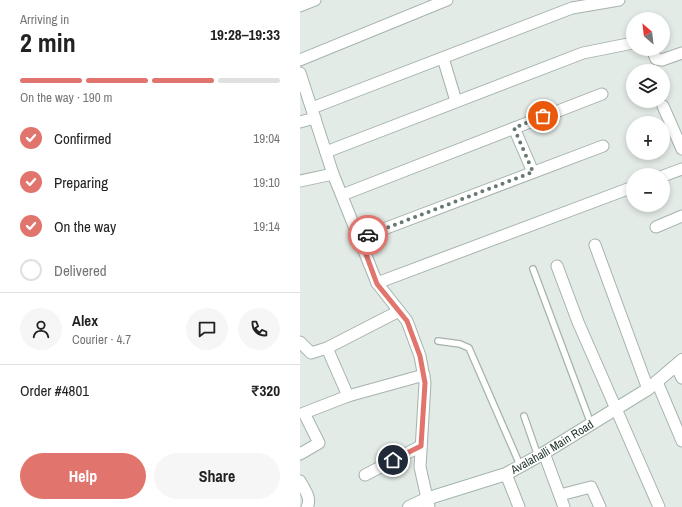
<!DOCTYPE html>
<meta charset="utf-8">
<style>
:root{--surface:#fff;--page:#f6f6f6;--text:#222;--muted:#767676;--line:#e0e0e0;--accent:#e1746c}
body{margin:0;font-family:"Archivo Narrow",sans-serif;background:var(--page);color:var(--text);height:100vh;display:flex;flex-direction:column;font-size:15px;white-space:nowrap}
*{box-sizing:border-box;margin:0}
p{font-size:13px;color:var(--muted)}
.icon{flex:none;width:22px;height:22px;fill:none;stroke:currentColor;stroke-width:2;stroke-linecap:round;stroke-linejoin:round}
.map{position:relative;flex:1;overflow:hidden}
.side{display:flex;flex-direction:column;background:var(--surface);width:300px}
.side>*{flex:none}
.needle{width:26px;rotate:332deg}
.tools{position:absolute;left:326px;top:12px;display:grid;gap:8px}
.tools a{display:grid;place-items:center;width:44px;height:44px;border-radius:50%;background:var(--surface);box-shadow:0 2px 6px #0003;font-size:20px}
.pin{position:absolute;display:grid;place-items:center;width:34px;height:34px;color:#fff;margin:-17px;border:2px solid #fff;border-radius:50%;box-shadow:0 1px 4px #0007}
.courier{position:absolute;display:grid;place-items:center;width:40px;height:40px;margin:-20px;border:3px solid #e1746c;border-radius:50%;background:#fff;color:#222;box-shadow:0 1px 5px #0007}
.overview em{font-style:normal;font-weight:700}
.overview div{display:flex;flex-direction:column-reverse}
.overview{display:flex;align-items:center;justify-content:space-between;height:68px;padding:0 20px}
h1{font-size:26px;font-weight:700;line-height:30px}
.bar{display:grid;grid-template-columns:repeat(4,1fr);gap:6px 4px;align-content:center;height:48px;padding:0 20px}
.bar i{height:5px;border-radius:3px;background:var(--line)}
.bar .selected{background:var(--accent)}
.bar p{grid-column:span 4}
.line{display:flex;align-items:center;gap:10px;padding:0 20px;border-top:1px solid var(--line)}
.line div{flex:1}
.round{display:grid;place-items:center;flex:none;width:42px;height:42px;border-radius:21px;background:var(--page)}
ol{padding:0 20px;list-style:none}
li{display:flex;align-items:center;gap:12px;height:44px}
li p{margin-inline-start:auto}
li .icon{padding:4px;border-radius:50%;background:var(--accent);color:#fff;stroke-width:4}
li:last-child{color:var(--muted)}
li i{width:22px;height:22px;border:2px solid var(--line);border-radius:50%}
.cta{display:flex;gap:8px;margin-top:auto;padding:8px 20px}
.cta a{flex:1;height:46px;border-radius:24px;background:var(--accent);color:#fff;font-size:16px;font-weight:700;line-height:46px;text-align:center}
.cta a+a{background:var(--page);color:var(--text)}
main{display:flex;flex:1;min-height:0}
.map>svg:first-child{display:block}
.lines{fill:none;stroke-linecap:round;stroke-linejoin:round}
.service-casing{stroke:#a6b3ac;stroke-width:8}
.minor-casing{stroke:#a6b3ac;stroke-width:13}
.secondary-casing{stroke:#a3b6ac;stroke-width:14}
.service{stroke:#fff;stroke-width:5.5}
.minor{stroke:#fff;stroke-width:11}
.secondary{stroke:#fff;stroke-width:12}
.done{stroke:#687970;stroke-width:4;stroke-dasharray:0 7.2}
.route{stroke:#e1746c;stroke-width:5}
.labels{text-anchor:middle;stroke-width:4;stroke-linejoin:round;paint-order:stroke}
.street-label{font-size:12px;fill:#253b31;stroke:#f4f8f5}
</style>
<main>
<section class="side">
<div class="overview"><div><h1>2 min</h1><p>Arriving in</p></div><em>19:28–19:33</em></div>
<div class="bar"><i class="selected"></i><i class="selected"></i><i class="selected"></i><i></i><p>On the way · 190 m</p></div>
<ol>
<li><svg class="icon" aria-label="check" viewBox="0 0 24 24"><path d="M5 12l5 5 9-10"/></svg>Confirmed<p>19:04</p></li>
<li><svg class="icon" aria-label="check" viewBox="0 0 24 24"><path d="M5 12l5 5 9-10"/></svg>Preparing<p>19:10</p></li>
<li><svg class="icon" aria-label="check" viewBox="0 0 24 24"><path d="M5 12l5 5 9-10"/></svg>On the way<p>19:14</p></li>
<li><i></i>Delivered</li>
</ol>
<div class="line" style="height:72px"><a class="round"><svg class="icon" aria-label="person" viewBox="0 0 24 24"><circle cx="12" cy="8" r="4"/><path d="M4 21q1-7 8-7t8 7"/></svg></a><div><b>Alex</b><p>Courier · 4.7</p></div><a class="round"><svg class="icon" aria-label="chat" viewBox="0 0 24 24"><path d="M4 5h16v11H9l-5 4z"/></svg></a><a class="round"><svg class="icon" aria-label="phone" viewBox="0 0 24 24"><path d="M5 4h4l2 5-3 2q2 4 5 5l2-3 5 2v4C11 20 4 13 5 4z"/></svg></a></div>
<div class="line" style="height:52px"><div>Order #4801</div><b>₹320</b></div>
<div class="cta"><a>Help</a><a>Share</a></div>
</section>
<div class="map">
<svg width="382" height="507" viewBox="0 0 382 507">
<rect width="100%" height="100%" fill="#e3ebe6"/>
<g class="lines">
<defs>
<g id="service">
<polyline points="233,269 291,424"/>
<polyline points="138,341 160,344 169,348 220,465"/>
<polyline points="224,416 238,456"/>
</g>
<g id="minor">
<polyline points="0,6 15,0"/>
<polyline points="352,49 356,59 362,60 382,53"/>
<polyline points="143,58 156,101"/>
<polyline points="0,60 147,0"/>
<polyline points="0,73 33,174 77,283 107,321 120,356 125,383 120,467 129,507"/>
<polyline points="363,106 382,149"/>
<polyline points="12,108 272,8 319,0"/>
<polyline points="0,122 15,118"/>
<polyline points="214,128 233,172"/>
<polyline points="26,152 283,53 333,43"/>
<polyline points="363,176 382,169"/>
<polyline points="0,181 33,174"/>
<polyline points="42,195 302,94"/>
<polyline points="356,227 382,216"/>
<polyline points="60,238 303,146"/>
<polyline points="295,245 348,389"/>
<polyline points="257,266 278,322 359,507"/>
<polyline points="77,283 333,187"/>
<polyline points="0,342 11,353 27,348 48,396"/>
<polyline points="27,348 99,311"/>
<polyline points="376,366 382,378"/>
<polyline points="357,382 382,441"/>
<polyline points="244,453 264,507"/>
<polyline points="0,454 19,443 4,413 48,396 124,375"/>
<polyline points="206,474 219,507"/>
<polyline points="65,475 121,446"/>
<path d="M0,481C4,489 12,498 7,507"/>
<polyline points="260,495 291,487 300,507"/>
</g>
<g id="secondary">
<path id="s1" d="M109,507L126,499L206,474L244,453L348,389L382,360"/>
</g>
</defs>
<use href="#service" class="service-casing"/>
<use href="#minor" class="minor-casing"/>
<use href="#secondary" class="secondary-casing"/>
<use href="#service" class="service"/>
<use href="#minor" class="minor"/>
<use href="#secondary" class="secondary"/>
</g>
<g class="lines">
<polyline class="done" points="68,235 233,172 214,128 243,116"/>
<polyline class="route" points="68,235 60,238 77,284 107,321 120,356 125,383 121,446 93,460"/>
</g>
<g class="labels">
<g class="street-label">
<text dy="4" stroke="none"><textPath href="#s1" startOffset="156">Avalahalli Main Road</textPath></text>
</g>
</g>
</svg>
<div class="tools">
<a><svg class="needle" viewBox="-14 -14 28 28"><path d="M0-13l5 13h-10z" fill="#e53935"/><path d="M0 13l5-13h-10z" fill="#767676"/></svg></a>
<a><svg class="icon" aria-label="layers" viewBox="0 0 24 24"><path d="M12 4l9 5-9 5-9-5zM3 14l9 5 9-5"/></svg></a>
<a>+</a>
<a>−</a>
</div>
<div class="pin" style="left:243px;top:116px;background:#ea580c"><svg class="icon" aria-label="bag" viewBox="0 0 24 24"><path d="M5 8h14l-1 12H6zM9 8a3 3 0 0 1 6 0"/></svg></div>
<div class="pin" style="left:93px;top:460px;background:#1f2937"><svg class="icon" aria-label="home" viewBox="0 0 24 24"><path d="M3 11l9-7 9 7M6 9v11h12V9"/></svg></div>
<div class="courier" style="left:68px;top:235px"><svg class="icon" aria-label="car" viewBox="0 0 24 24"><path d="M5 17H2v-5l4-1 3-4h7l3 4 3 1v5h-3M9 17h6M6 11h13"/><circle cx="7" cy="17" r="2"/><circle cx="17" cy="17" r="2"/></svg></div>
</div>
</main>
